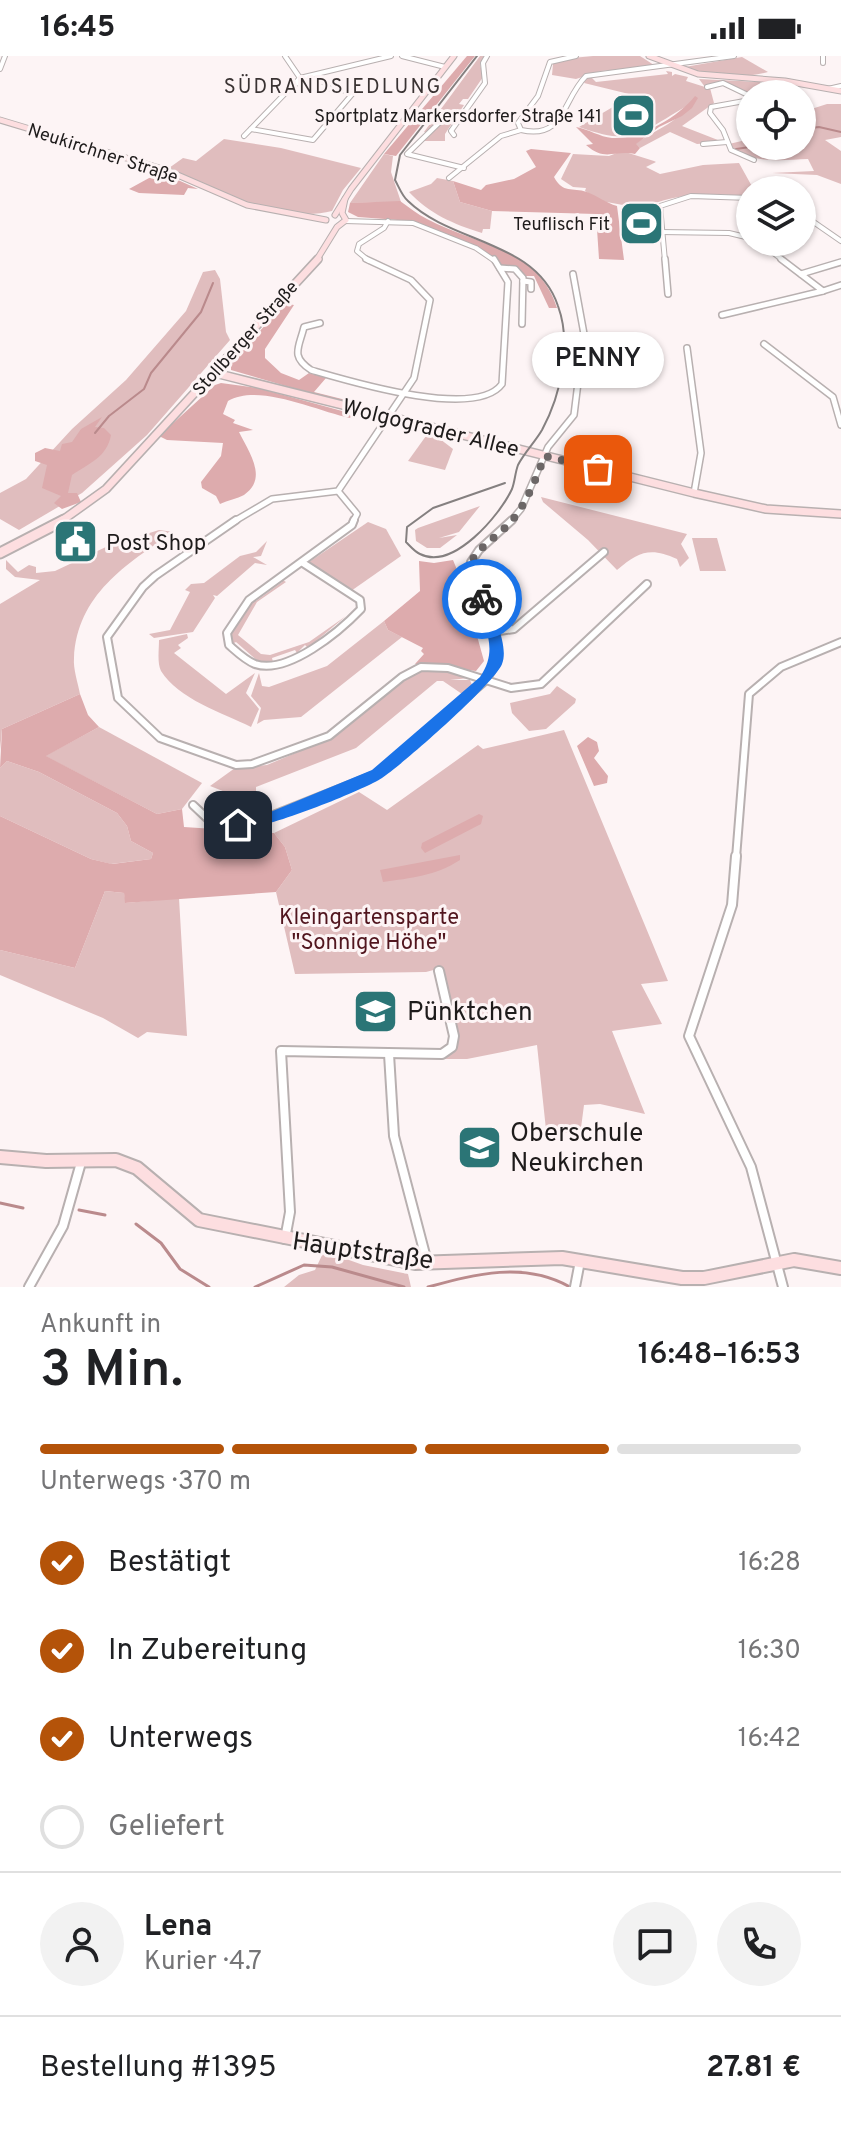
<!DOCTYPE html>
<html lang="de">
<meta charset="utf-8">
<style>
:root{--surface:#fff;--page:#f2f2f2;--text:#202124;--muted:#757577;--line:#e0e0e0;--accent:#b45309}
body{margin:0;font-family:Overpass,sans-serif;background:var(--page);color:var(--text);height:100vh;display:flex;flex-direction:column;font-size:30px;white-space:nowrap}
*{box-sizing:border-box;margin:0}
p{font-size:26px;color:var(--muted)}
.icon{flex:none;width:44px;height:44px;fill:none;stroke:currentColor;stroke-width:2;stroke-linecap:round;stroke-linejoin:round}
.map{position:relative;height:1231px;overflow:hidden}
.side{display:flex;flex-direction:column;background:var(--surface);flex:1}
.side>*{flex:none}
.tools{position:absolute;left:736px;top:24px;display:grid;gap:16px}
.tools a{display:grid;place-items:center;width:80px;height:80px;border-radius:50%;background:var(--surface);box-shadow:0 2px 6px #0004;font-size:40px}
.pin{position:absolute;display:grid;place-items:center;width:68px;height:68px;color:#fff;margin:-34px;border-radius:16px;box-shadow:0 4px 12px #0006}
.courier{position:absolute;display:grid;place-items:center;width:80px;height:80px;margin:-40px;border:6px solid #1a73e8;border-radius:50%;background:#fff;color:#222;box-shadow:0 2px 10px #0007}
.bubble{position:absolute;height:56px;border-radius:28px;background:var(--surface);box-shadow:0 2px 6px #0004;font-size:26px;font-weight:600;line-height:56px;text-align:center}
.overview em{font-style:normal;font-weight:600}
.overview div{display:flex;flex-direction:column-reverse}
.overview{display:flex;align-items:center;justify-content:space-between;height:136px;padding:0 40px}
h1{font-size:52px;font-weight:600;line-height:60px}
.bar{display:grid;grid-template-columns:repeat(4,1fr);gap:12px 8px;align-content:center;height:96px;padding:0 40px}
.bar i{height:10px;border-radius:6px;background:var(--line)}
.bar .on{background:var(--accent)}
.bar p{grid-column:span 4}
.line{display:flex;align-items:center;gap:20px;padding:0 40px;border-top:2px solid var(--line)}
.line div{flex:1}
.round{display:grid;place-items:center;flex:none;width:84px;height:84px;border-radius:42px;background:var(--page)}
ol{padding:0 40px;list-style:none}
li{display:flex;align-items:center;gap:24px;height:88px}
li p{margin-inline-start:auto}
li .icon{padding:8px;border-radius:50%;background:var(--accent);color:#fff;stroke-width:4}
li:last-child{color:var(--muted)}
li i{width:44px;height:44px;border:4px solid var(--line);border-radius:50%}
.status{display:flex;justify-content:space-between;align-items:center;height:56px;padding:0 40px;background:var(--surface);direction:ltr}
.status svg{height:22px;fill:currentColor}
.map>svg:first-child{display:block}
.green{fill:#e0bdbe}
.forest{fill:#ddabad}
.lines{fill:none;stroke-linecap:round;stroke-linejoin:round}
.stream-far1{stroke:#ba8a8c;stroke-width:2}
.stream{stroke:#ba8a8c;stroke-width:3}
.street-far3-casing{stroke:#b8b0b0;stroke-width:6}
.street-far2-casing{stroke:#b8b0b0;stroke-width:8}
.street-far1-casing{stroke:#b8b0b0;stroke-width:10}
.street-casing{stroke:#b8b0b0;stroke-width:12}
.secondary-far3-casing{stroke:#b8b0b0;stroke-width:7}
.secondary-far2-casing{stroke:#b8b0b0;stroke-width:10}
.secondary-far1-casing{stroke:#b8b0b0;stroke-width:13}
.secondary-casing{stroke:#b8b0b0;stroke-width:16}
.street-far3{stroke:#fff;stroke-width:4}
.street-far2{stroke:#fff;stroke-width:5}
.street-far1{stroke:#fff;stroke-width:6}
.street{stroke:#fff;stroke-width:8}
.secondary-far3{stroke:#fddee0;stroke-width:5}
.secondary-far2{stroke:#fddee0;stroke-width:7}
.secondary-far1{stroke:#fddee0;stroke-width:9}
.secondary{stroke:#fddee0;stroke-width:12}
.tram{stroke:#858080;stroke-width:2}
.route{fill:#1a73e8}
.done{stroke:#6c6767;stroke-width:8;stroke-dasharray:0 14.4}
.labels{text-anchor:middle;stroke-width:6;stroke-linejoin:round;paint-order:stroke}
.far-poi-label{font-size:18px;fill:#1e1b1b;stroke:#fdf4f5;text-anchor:end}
.far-street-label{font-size:18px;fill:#1e1b1b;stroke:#fdf4f5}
.far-neighbourhood-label{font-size:20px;letter-spacing:2px;fill:#3a3333;stroke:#fdf4f5}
.street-label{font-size:22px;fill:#1e1b1b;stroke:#fdf4f5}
.poi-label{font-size:22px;fill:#1e1b1b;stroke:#fdf4f5;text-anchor:start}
.park-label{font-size:22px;fill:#51151e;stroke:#fdf4f5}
.near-poi-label{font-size:26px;fill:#1e1b1b;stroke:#fdf4f5;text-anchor:start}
.near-street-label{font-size:26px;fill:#1e1b1b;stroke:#fdf4f5}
</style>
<div class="status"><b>16:45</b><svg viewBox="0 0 49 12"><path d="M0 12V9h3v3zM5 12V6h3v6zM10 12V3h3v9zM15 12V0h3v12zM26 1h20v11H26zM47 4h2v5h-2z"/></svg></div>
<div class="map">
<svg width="841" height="1231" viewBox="0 0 841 1231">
<rect width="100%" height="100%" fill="#fdf4f5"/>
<g class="green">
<polygon points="480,0 484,0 480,8 483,21 468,43 463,43 459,48 464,49 445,78 445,85 419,85 431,78 424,76"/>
<polygon points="593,0 640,0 657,11 601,15 576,23 552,19 553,8 562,3"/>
<path d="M742,1L768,16C736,24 710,20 679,12Z"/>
<path d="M666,15L672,16V20L675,18L688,21L686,25L705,31L699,23L760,26L763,38H750L727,27L710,32L714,47L682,70L723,86L697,88L670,76L640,92L635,88C650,77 680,65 687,50C639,77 635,91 579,71L633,39L584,27L587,22L591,21L596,26L668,18Z"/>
<path d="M827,48H841V81L825,84L841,95V128L817,119L772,117L760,106L772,117L814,115L808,103C782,104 749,109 729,88L750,83V90H802V56Z"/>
<path d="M224,83L281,92L361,112L343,134L332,155C281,168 214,134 169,112L183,102L196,105Z"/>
<path d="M622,95L654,105L656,106L646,111L660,118L703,109L739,107L754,134H750V140C714,138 681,136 648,150V156L624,155L623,149L601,145L585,135L586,132L573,131L561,123L573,98L609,100Z"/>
<polygon points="384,98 393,100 391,116 401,146 350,147"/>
<path d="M437,122L453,125L460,146L492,155L490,173H483L482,177C453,168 430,158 409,136L431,128Z"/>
<polygon points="215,214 220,223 226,276 230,284 147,379 82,437 19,474 0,463 0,437 26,423 72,373 126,324 186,255 203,216"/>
<polygon points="426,380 440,383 453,393 445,414 408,405"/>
<path d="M541,441L687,478L681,488L689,502L680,511L677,503C651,491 639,495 617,514L588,484L543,446Z"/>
<polygon points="480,450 459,476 439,482 457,479 440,492 427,492 416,485 415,474 418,472"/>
<polygon points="368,466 386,473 401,500 351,535 309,506"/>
<path d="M159,474L174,476C126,508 77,539 74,602C73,613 78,627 80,638L2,673L0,695V548L40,524L15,521L6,513V504L18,516L29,509L36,511V517L55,515L108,490Z"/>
<polygon points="692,482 717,482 726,515 700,515"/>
<polygon points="267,485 261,500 253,501 267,509 255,507 217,540 213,539 215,542 193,576 154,582 149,578 170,574 190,536 185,534 191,528 204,527 240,500 256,496"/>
<polygon points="281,523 286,526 257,546 238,579 261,598 270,599 309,586 346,560 308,592 305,589 297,597 295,594 272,602 273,606 259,606 236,586 232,588 228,580 246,557 242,555 254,543 256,545 282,526"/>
<polygon points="384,565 388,574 402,581 301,661 264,664 257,668 261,652 251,640 259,617 262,630 269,631 327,610"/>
<path d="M187,578L188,582L178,589L181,592L174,597L226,638L255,617L246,637L259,653L251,671C223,657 178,643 161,615C157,607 159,593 159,584Z"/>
<polygon points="427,613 439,613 469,622 450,624 470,624 472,629 462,638 443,625 437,625 356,692 256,731 256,735 233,739 210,730 235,712 267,709 336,680 403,622"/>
<polygon points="557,630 576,643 575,647 546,673 529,675 512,657 510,647 550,638"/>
<polygon points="99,671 202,727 182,753 157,758 45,700"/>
<path d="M564,674L668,925L641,928L662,968L612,975L645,1058L600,1048L584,1049L581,1072L547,1083L537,989L467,1003H435C447,998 455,995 459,982L441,912L426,916L295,918L276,836L292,814L285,791L274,777L359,736L387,754L478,689L483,693Z"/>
<polygon points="7,705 39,716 117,757 127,770 131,785 153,797 151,803 111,808 91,803 0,760 0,712"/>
<polygon points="105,835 124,837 126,847 179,842 187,980 147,976 138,982 103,962 0,919 0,894 75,912"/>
<polygon points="324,1195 363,1209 408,1218 411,1231 284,1231 299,1219 315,1214"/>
</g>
<g class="forest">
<polygon points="467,0 475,0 396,100 384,98"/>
<path d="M695,40L698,42L692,52L682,60L659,71L636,88L640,92L635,98C613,94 605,106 586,89L593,88L576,71C588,73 600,81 612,82C639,84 679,61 695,40Z"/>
<path d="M531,93L571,97L554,121C563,138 572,131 587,136C598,140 606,147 617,150L624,204L599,203L596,158L492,155L460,146L453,125L481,134L486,129L514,123L536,111L526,95Z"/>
<polygon points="160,116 198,133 188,132 184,139 139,137 129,133"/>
<path d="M400,145C409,151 417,158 427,163C475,189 539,192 557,252H549L534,220H525L514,210L501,209L479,192L411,165L358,161L348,156L350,147Z"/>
<polygon points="281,247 294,249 265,293 265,302 281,317 299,324 309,317 326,322 314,336 350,345 348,348 231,314 231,306 270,264"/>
<path d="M221,327L258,332L353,358L350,362C316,355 259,327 228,345L223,358L235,364L233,367L253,374L239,376C248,395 269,422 244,439C237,443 228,444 220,448L216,440L202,432L201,426L221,400L223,387L167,384L159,380L215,329Z"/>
<path d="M102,361L95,371L104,372L111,379C107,401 90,407 72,419L68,437H77L81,446L62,453L54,447L61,440L42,432L47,409L35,405V397L45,392L60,395L62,388L72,386L81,373Z"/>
<polygon points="453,504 462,526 484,605 476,615 415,608 424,598 421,595 423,592 388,574 384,565 420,535 419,505 434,507"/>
<polygon points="80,638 88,659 99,671 46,700 157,758 182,753 184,771 274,777 285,791 292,814 276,836 125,847 124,837 105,835 75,912 0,894 0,760 91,803 112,808 151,803 153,797 131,785 127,770 117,757 39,716 7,705 0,712 2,673"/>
<polygon points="588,681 597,686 599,695 594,702 608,720 607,727 594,730 577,690"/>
<polygon points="479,758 483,760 481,768 425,797 421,792 422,787"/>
<path d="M460,799V804C435,820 411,822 383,826L380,814Z"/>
</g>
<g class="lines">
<g class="stream-far1">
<polyline points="802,73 819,71 841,76"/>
<polyline points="736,93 757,90"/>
<polyline points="95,377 109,360 144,333 151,317 201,256 213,227"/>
</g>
<g class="stream">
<polyline points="0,1147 23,1152"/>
<polyline points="79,1154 105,1159"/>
<polyline points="136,1168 161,1187 180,1213 209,1231"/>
<polyline points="255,1231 304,1209 332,1211 404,1231"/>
<path d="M428,1231C476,1218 524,1205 570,1231"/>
</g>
<defs>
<g id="street-far3">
<polyline points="285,0 300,22"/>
<polyline points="402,0 445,11"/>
<path d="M576,0L550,6L538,40L518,67L521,74C565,84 562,44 586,20L734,0"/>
<polyline points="823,0 823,7"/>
<polyline points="0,13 5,0"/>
<polyline points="767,25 769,38"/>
<polyline points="707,31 723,27 750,40"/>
<polyline points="828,33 841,30"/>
<polyline points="750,44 711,51 710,57 723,74 731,94 754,104"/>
<polyline points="464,59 443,63 407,98 464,112"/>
<polyline points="251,73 313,84 354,36 295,27"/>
<polyline points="454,79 451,75 485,27 483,7 487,0"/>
<polyline points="244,80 300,22 391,0"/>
<polyline points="703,88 727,86"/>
<polyline points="449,122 501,80 521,74"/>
<polyline points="802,158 841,185"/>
<polyline points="345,165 413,167 476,192 495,205"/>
<polyline points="660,176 729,177 750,182"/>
<polyline points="759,186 784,205"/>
<polyline points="369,205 357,195 359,188 384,172 388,165"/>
<polyline points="665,205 660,150 691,140 750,142"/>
</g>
<g id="street-far2">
<polyline points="665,203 668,238"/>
<polyline points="500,212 515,213 523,222 522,268"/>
<polyline points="801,218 841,206"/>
<polyline points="523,225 531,226 531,233"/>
<polyline points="823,235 841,229"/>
<polyline points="722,259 823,235 781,203"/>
<path d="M320,267L304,271C299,292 290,300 311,314C349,325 476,364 502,328L508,226L494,203"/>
<polyline points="764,288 833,341 841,369"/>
<polyline points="687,292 701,397 694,437"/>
<polyline points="338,435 357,458 353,466"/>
<polyline points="233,466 272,443 338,435 414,322 430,244 411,224 366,203"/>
<polyline points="510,466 521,453 548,391 574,359 584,278 573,218"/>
</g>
<g id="street-far1">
<polyline points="236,464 155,520 143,531 107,581 118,642 160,682 236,709 252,708 329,680 402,621 421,611 448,612 511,632 541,628 647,528"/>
<path d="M303,507L360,544L361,553C340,575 288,619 255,608C245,604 237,596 229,589L227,577L249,544L352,469L354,464"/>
<polyline points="493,576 514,573 604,496"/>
<polyline points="193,749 211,766 227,769 253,767 377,718 485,625 497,606 497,592 471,506 479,494 512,464"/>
<polyline points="736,802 749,638 781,611 841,586"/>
</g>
<g id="street">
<polyline points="736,800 732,849 689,980 751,1111 783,1231"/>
<polyline points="389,998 394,1080 427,1206"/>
<polyline points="285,1183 290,1156 281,995 442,998 452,991 454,980 439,915"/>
<polyline points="29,1231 63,1170 82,1103"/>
<polyline points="575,1231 580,1205"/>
</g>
<g id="secondary-far3">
<polyline points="649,0 698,18 785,25 841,35"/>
<polyline points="0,64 166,114 247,149 326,164"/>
<polyline points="335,159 351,133 454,0"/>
<polyline points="316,205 337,171 346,164 342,157 345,143"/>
</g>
<g id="secondary-far2">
<polyline points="215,317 694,437 766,453 841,458"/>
<polyline points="60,466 106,433 318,203"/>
</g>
<polyline id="secondary-far1" points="0,497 64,464"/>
<polyline id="secondary" points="0,1101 46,1105 116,1104 137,1112 199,1164 415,1207 562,1202 682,1222 704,1222 794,1204 841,1212"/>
</defs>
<use href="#street-far3" class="street-far3-casing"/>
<use href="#street-far2" class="street-far2-casing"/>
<use href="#street-far1" class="street-far1-casing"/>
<use href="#street" class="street-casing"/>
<use href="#secondary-far3" class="secondary-far3-casing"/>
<use href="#secondary-far2" class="secondary-far2-casing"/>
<use href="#secondary-far1" class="secondary-far1-casing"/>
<use href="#secondary" class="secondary-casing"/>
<use href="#street-far3" class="street-far3"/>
<use href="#street-far2" class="street-far2"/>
<use href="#street-far1" class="street-far1"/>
<use href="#street" class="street"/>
<use href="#secondary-far3" class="secondary-far3"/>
<use href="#secondary-far2" class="secondary-far2"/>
<use href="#secondary-far1" class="secondary-far1"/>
<use href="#secondary" class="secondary"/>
<path class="tram" d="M477,0L400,99L395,124C399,131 402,140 408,145C452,188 536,184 558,250C572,288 561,339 542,374C535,386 524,397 518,409C515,417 515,425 512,433C500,459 453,515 420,498C415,496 410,490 406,486L407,471L433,452L505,427"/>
</g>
<path class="route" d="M482,539L488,543C494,561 509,590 502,608C494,628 403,708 382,722C362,735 252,779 233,773V765L268,757L372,714L480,621C499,593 485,573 476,543Z"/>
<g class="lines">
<path class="done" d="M482,543L471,506C480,490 495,482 508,469C526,450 535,424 545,400L598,413"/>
</g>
<defs>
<symbol id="stadium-square" viewBox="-11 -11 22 22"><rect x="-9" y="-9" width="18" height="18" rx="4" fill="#2b7576" stroke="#fdf4f5"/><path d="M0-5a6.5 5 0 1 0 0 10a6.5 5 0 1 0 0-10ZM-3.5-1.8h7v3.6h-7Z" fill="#fff"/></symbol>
<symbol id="civic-square" viewBox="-11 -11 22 22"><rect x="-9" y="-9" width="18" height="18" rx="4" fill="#2b7576" stroke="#fdf4f5"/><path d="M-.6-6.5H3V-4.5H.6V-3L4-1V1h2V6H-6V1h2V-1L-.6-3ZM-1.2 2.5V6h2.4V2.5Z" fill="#fff"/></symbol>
<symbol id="school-square" viewBox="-11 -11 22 22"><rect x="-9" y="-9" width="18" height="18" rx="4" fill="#2b7576" stroke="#fdf4f5"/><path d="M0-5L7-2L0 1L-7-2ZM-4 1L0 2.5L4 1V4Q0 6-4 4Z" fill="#fff"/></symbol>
</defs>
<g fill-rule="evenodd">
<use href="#stadium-square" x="608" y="34" width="51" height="51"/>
<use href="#stadium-square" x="616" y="142" width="51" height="51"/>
<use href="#civic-square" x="50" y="460" width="51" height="51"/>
<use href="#school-square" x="350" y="930" width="51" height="51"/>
<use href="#school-square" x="454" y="1066" width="51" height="51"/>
</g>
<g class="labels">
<g class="far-poi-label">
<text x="602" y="66">Sportplatz Markersdorfer Straße 141</text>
<text x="610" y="174">Teuflisch Fit</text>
</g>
<g class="far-street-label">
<text transform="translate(103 97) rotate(18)" y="6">Neukirchner Straße</text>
<text transform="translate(245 282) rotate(-48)" y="6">Stollberger Straße</text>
</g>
<g class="far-neighbourhood-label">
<text x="333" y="37">SÜDRANDSIEDLUNG</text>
</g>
<g class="street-label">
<text transform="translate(431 371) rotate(14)" y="8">Wolgograder Allee</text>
</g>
<g class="poi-label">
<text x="106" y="494">Post Shop</text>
</g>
<g class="park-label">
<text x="369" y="868">Kleingartensparte<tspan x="369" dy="25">"Sonnige Höhe"</tspan></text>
</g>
<g class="near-poi-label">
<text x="407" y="964">Pünktchen</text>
<text x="510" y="1085">Oberschule<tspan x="510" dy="30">Neukirchen</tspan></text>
</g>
<g class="near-street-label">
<text transform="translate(363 1194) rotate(8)" y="9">Hauptstraße</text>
</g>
</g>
</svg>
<div class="tools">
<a><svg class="icon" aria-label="locate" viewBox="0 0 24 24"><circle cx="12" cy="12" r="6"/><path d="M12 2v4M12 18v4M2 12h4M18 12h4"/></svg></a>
<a><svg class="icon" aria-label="layers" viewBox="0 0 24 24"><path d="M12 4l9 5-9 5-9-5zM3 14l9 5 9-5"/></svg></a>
</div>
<div class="pin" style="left:598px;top:413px;background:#ea580c"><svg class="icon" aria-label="bag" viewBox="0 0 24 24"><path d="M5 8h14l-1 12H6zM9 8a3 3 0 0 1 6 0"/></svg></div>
<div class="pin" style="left:238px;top:769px;background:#1f2937"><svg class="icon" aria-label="home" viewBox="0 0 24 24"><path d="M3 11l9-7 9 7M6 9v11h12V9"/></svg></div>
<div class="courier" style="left:482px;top:543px"><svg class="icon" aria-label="bike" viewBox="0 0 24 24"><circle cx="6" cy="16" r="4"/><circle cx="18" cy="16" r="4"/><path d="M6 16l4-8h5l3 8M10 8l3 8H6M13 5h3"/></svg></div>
<div class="bubble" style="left:532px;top:276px;width:132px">PENNY</div>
</div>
<section class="side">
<div class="overview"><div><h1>3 Min.</h1><p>Ankunft in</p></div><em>16:48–16:53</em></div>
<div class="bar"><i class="on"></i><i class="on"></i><i class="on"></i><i></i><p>Unterwegs · 370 m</p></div>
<ol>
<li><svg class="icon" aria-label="check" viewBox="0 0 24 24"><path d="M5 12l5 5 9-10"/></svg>Bestätigt<p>16:28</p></li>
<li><svg class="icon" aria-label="check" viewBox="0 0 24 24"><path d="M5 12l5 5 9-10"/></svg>In Zubereitung<p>16:30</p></li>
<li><svg class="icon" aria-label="check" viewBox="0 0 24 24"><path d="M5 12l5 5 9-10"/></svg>Unterwegs<p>16:42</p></li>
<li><i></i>Geliefert</li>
</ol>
<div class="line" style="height:144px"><a class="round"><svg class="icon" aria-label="person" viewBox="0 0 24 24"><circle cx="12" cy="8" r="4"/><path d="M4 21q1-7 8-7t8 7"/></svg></a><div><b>Lena</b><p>Kurier · 4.7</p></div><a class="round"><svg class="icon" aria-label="chat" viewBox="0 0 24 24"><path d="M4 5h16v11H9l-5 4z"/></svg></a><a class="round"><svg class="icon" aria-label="phone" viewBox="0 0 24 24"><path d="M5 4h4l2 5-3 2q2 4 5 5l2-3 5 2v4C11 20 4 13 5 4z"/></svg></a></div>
<div class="line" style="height:104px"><div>Bestellung #1395</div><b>27.81 €</b></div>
</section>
